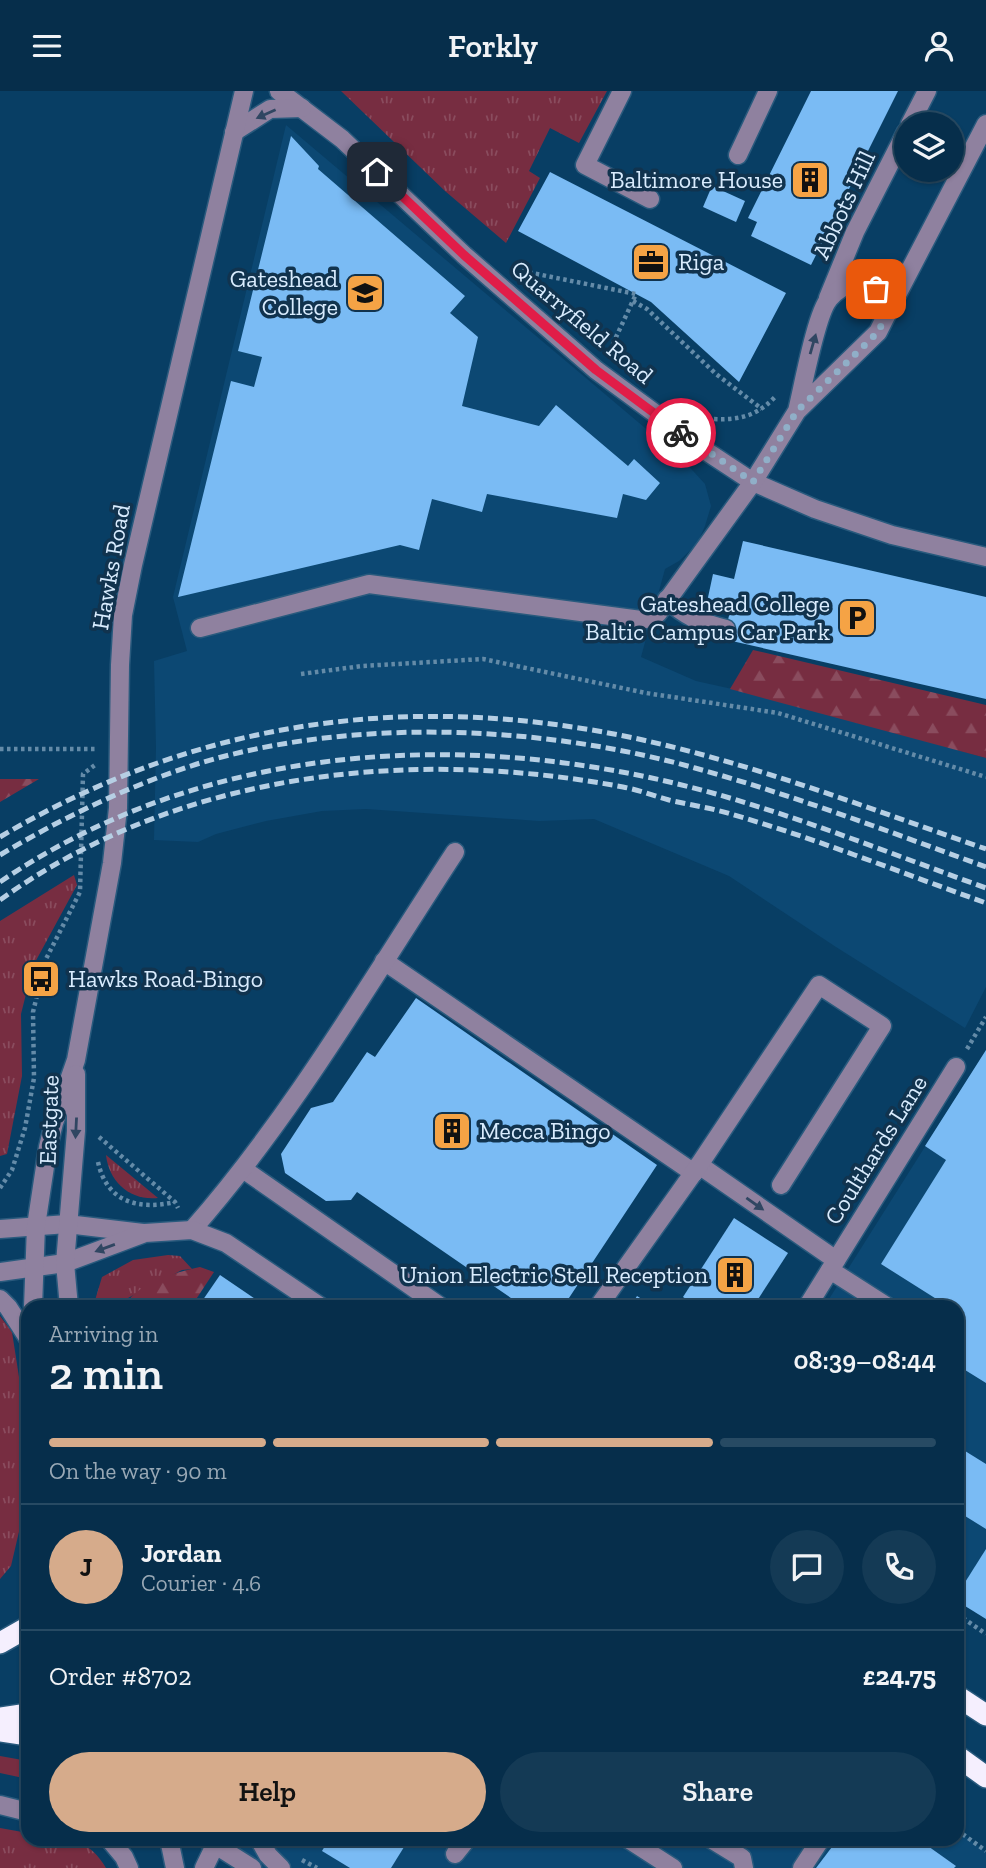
<!DOCTYPE html>
<meta charset="utf-8">
<style>
:root{--surface:#062e4b;--page:#143a55;--text:#f1f3f6;--muted:#98a8b5;--line:#274a63;--accent:#d6ab8b}
body{margin:0;font-family:"Zilla Slab",serif;background:var(--page);color:var(--text);height:100vh;display:flex;flex-direction:column;font-size:26px;white-space:nowrap}
*{box-sizing:border-box;margin:0}
p{font-size:23px;color:var(--muted)}
.icon{flex:none;width:38px;height:38px;fill:none;stroke:currentColor;stroke-width:2;stroke-linecap:round;stroke-linejoin:round}
.map{position:relative;flex:1;overflow:hidden}
.panel{position:absolute;left:21px;top:1209px;width:943px;height:546px;display:flex;flex-direction:column;background:var(--surface);border-radius:21px;box-shadow:0 2px 5px #0004,0 0 0 2px var(--line)}
.panel>*{flex:none}
.tools{position:absolute;left:894px;top:21px;display:grid;gap:14px}
.tools a{display:grid;place-items:center;width:70px;height:70px;border-radius:50%;background:var(--surface);box-shadow:0 2px 5px #0004,0 0 0 2px var(--line);font-size:35px}
.pin{position:absolute;display:grid;place-items:center;width:60px;height:60px;color:#fff;margin:-30px;border-radius:14px;box-shadow:0 4px 10px #0006}
.courier{position:absolute;display:grid;place-items:center;width:70px;height:70px;margin:-35px;border:5px solid #e11d48;border-radius:50%;background:#fff;color:#222;box-shadow:0 2px 9px #0007}
.summary em{font-style:normal;font-weight:600}
.summary div{display:flex;flex-direction:column-reverse}
.summary{display:flex;align-items:center;justify-content:space-between;height:119px;padding:0 28px}
h1{font-size:46px;font-weight:600;line-height:52px}
.bar{display:grid;grid-template-columns:repeat(4,1fr);gap:10px 7px;align-content:center;height:84px;padding:0 28px}
.bar i{height:9px;border-radius:5px;background:var(--line)}
.bar .active{background:var(--accent)}
.bar p{grid-column:span 4}
.line{display:flex;align-items:center;gap:18px;padding:0 28px;border-top:2px solid var(--line)}
.line div{flex:1}
.round{display:grid;place-items:center;flex:none;width:74px;height:74px;border-radius:37px;background:var(--page)}
.primary-button{display:flex;gap:14px;margin-top:auto;padding:14px 28px}
.primary-button a{flex:1;height:80px;border-radius:42px;background:var(--accent);color:#111;font-size:28px;font-weight:600;line-height:80px;text-align:center}
.primary-button a+a{background:var(--page);color:var(--text)}
header{display:flex;justify-content:space-between;align-items:center;height:91px;padding:0 28px;background:var(--surface);font-size:32px;font-weight:600}
.map>svg:first-child{display:block}
.built{fill:#0c4873}
.grass{fill:url(#grass-tufts)}
.forest{fill:url(#forest-firs)}
.building{fill:#7abbf4}
.lines{fill:none;stroke-linecap:round;stroke-linejoin:round}
.minor-casing{stroke:#295a7d;stroke-width:21}
.highway-casing{stroke:#295a7d;stroke-width:24}
.path{stroke:#648ba8;stroke-width:4.5;stroke-dasharray:3.5 3.5;stroke-linecap:butt}
.minor{stroke:#8f819f;stroke-width:18}
.highway{stroke:#f5effe;stroke-width:21}
.rail{stroke:#b6cfe4;stroke-width:5;stroke-dasharray:10 5;stroke-linecap:butt}
.oneway{fill:#304662}
.done{stroke:#90afc8;stroke-width:7;stroke-dasharray:0 12.6}
.route{stroke:#e11d48;stroke-width:9}
.labels{text-anchor:middle;stroke-width:7;stroke-linejoin:round;paint-order:stroke}
.poi-label{font-size:24px;fill:#d9ecfe;stroke:#11334e;text-anchor:end}
.street-label{font-size:24px;fill:#d9ecfe;stroke:#11334e}
</style>
<header><svg class="icon" aria-label="menu" viewBox="0 0 24 24"><path d="M4 6h16M4 12h16M4 18h16"/></svg>Forkly<svg class="icon" aria-label="person" viewBox="0 0 24 24"><circle cx="12" cy="8" r="4"/><path d="M4 21q1-7 8-7t8 7"/></svg></header>
<div class="map">
<svg width="986" height="1777" viewBox="0 0 986 1777">
<defs>
<pattern id="grass-tufts" width="24" height="20" patternUnits="userSpaceOnUse" patternTransform="scale(1.75)"><rect width="24" height="20" fill="#772d41"/><path d="M3 7l-1-3M5 7V3M7 7l1-3M15 17l-1-3M17 17v-4M19 17l1-3" fill="none" stroke="#8a4c5e"/></pattern>
<pattern id="forest-firs" width="22" height="20" patternUnits="userSpaceOnUse" patternTransform="scale(1.75)"><rect width="22" height="20" fill="#772d41"/><path d="M5 1l3.5 6h-7zM16 11l3.5 6h-7z" fill="#8a4c5e"/></pattern>
</defs>
<rect width="100%" height="100%" fill="#083e64"/>
<g class="built">
<polygon points="286,34 683,369 705,393 711,415 705,435 697,453 679,470 665,478 641,566 696,590 768,606 986,667 986,896 965,937 836,856 729,785 594,728 539,730 366,718 322,720 266,730 216,743 198,751 154,749 156,657 154,570 187,560 173,506"/>
<polygon points="986,959 986,1528 957,1510 957,1216 824,1216"/>
<polygon points="957,1739 986,1761 986,1777 230,1777 245,1748 957,1748"/>
</g>
<g class="grass">
<polygon points="341,0 607,0 579,52 550,37 529,80 540,87 506,152 445,100"/>
<polygon points="74,784 77,794 33,875 21,923 22,985 7,1063 0,1065 0,830"/>
<path d="M106,1064L158,1107C130,1110 109,1091 106,1064Z"/>
<polygon points="168,1164 180,1165 192,1178 182,1179 128,1207 124,1216 93,1216 102,1186 133,1169"/>
<polygon points="0,1225 12,1241 28,1344 28,1402 11,1475 0,1488"/>
<polygon points="0,1665 28,1670 28,1688 0,1682"/>
<path d="M0,1737L28,1742V1748C63,1748 86,1743 106,1777H0Z"/>
</g>
<g class="forest">
<polygon points="753,559 986,614 986,667 730,598"/>
<polygon points="0,688 39,688 0,711"/>
<path d="M200,1176L214,1181L191,1216H124C135,1193 176,1181 200,1176Z"/>
</g>
<g class="building">
<polygon points="811,0 898,0 811,174 751,145 757,131 748,127"/>
<polygon points="291,45 319,75 318,78 465,205 450,222 478,246 462,315 539,335 556,314 628,375 634,368 660,392 646,409 623,403 617,427 487,403 482,421 432,408 419,459 400,454 178,506 231,290 254,296 262,266 238,260"/>
<polygon points="550,81 786,202 739,291 651,211 518,140"/>
<polygon points="712,95 745,110 736,131 703,116"/>
<polygon points="743,450 986,506 986,608 723,548 731,517 707,511 713,483 734,488"/>
<polygon points="416,907 657,1074 563,1216 524,1216 357,1101 351,1109 326,1110 285,1082 281,1063 311,1017 333,1011 367,961 375,966"/>
<polygon points="986,959 986,1292 957,1274 957,1216 934,1216 938,1209 881,1173 946,1069 925,1055"/>
<polygon points="734,1127 788,1162 753,1216 698,1216 683,1206"/>
<polygon points="220,1184 267,1216 198,1216"/>
<polygon points="637,1205 654,1216 630,1216"/>
<polygon points="957,1355 986,1373 986,1438 957,1420"/>
<polygon points="986,1458 986,1528 957,1510 957,1504"/>
<polygon points="329,1748 409,1748 391,1777 350,1777 322,1760"/>
<polygon points="838,1748 918,1748 956,1775 954,1777 816,1777"/>
</g>
<g class="lines">
<defs>
<g id="minor">
<polyline points="279,0 342,48 464,164 596,279 709,362 753,391 815,418 892,444 986,466"/>
<polyline points="622,0 585,74 650,108"/>
<polyline points="910,33 927,0"/>
<polyline points="234,41 270,18 302,17"/>
<polyline points="738,64 768,0"/>
<polyline points="828,207 855,141 906,41"/>
<polyline points="887,223 986,33"/>
<path d="M667,508C685,526 702,532 726,538"/>
<path d="M200,537L369,493L641,529L650,527L658,522L753,391L797,320L878,241L887,223C881,202 877,199 857,190C846,195 837,198 829,208C816,223 803,296 797,320"/>
<polyline points="384,870 694,1082"/>
<polyline points="699,1074 836,1169"/>
<polyline points="243,1078 441,1216"/>
<polyline points="0,1138 67,1133 143,1142"/>
<path d="M192,1139C293,1024 371,889 455,761"/>
<polyline points="830,1179 888,1216"/>
<polyline points="0,1181 65,1172 145,1142 192,1139 226,1152 321,1216"/>
<polyline points="0,1208 8,1216 28,1247"/>
<polyline points="33,1216 36,1135 48,1056 54,1032 76,969 112,772 118,717 120,574 123,524 133,474 244,0"/>
<polyline points="69,1216 65,1172 76,1040 76,983"/>
<polyline points="598,1216 699,1074 819,894 882,935 781,1094"/>
<polyline points="807,1216 956,976"/>
<polyline points="0,1714 28,1721"/>
<polyline points="109,1748 124,1766 129,1777"/>
<polyline points="169,1748 175,1777"/>
<polyline points="206,1748 252,1777"/>
<polyline points="259,1748 268,1764 281,1777"/>
<polyline points="628,1748 673,1777"/>
<polyline points="711,1748 742,1767 744,1777"/>
<polyline points="455,1763 467,1748"/>
<polyline points="204,1777 218,1748"/>
<polyline points="802,1777 821,1748"/>
</g>
<g id="highway">
<polyline points="0,1552 28,1536"/>
<polyline points="957,1605 986,1624"/>
<polyline points="0,1627 28,1623"/>
<polyline points="0,1640 28,1644"/>
<polyline points="957,1665 986,1686"/>
</g>
</defs>
<use href="#minor" class="minor-casing"/>
<use href="#highway" class="highway-casing"/>
<g class="path">
<polyline points="522,180 636,203 611,257 630,272"/>
<polyline points="633,210 647,218 716,283 762,318"/>
<path d="M700,327C731,330 753,329 775,306"/>
<polyline points="301,583 362,575 483,568 646,602 778,622 986,686"/>
<polyline points="0,658 96,658"/>
<polyline points="967,958 986,926"/>
<polyline points="99,1046 175,1111 178,1117"/>
<path d="M98,1071C107,1112 139,1119 175,1111"/>
<polyline points="0,1097 12,1079 25,1037 34,987 33,921 46,868 80,801 83,683 95,674"/>
<polyline points="957,1523 986,1543"/>
<polyline points="957,1739 986,1760"/>
<polyline points="302,1769 317,1777"/>
</g>
<use href="#minor" class="minor"/>
<use href="#highway" class="highway"/>
<g class="rail">
<path d="M0,746C200,627 416,599 643,649C760,675 873,719 986,758"/>
<path d="M0,764C62,727 128,695 197,673C350,626 542,634 695,677C793,704 890,741 986,776"/>
<path d="M0,791C209,648 478,636 716,703C808,729 897,765 986,797"/>
<path d="M0,809C179,680 411,656 623,696C639,699 654,705 669,709C690,714 711,717 731,723C817,748 902,782 986,812"/>
</g>
</g>
<defs><path id="oneway-solid" d="M-6-.8H1V-3.2L6.5 0L1 3.2V.8H-6Z" transform="scale(1.75)"/></defs>
<g class="oneway">
<use href="#oneway-solid" transform="translate(266 23) rotate(156)"/>
<use href="#oneway-solid" transform="translate(813 253) rotate(-74)"/>
<use href="#oneway-solid" transform="translate(76 1037) rotate(93)"/>
<use href="#oneway-solid" transform="translate(755 1113) rotate(35)"/>
<use href="#oneway-solid" transform="translate(105 1157) rotate(160)"/>
</g>
<g class="lines">
<polyline class="done" points="681,342 753,391 797,320 878,241 887,223 884,210 876,198"/>
<polyline class="route" points="377,81 464,164 596,279 681,342"/>
</g>
<defs>
<symbol id="building-square" viewBox="-11 -11 22 22"><rect x="-9" y="-9" width="18" height="18" rx="4" fill="#f5a345" stroke="#11334e"/><path d="M-4-6H4V6H1V3H-1V6H-4ZM-2.5-4.3h1.7v1.8h-1.7ZM.8-4.3h1.7v1.8H.8ZM-2.5-1h1.7V.8h-1.7ZM.8-1h1.7V.8H.8Z" fill="#111"/></symbol>
<symbol id="office-square" viewBox="-11 -11 22 22"><rect x="-9" y="-9" width="18" height="18" rx="4" fill="#f5a345" stroke="#11334e"/><path d="M-6-3h4V-5.5h4V-3h4V5H-6ZM-1-4.5V-3h2v-1.5ZM-6 0V1H6V0Z" fill="#111"/></symbol>
<symbol id="university-square" viewBox="-11 -11 22 22"><rect x="-9" y="-9" width="18" height="18" rx="4" fill="#f5a345" stroke="#11334e"/><path d="M0-5L7-2L0 1L-7-2ZM-4 1L0 2.5L4 1V4Q0 6-4 4Z" fill="#111"/></symbol>
<symbol id="parking-square" viewBox="-11 -11 22 22"><rect x="-9" y="-9" width="18" height="18" rx="4" fill="#f5a345" stroke="#11334e"/><path d="M-3.5-5.5H1a3.5 3.5 0 0 1 0 7H-1V5.5H-3.5ZM-1-3.4V-.6H.8a1.4 1.4 0 0 0 0-2.8Z" fill="#111"/></symbol>
<symbol id="bus-square" viewBox="-11 -11 22 22"><rect x="-9" y="-9" width="18" height="18" rx="4" fill="#f5a345" stroke="#11334e"/><path d="M-5-6H5V4H4V6H2V4H-2V6H-4V4H-5ZM-3.5-4V0h7V-4ZM-3.5 1.2v1.5H-2V1.2ZM2 1.2v1.5H3.5V1.2Z" fill="#111"/></symbol>
</defs>
<g fill-rule="evenodd">
<use href="#building-square" x="788" y="67" width="44" height="44"/>
<use href="#office-square" x="629" y="149" width="44" height="44"/>
<use href="#university-square" x="343" y="180" width="44" height="44"/>
<use href="#parking-square" x="835" y="505" width="44" height="44"/>
<use href="#bus-square" x="19" y="866" width="44" height="44"/>
<use href="#building-square" x="430" y="1018" width="44" height="44"/>
<use href="#building-square" x="713" y="1162" width="44" height="44"/>
</g>
<g class="labels">
<g class="poi-label">
<text x="783" y="97">Baltimore House</text>
<text x="678" y="179" text-anchor="start">Riga</text>
<text x="338" y="196">Gateshead<tspan x="338" dy="28">College</tspan></text>
<text x="830" y="521">Gateshead College<tspan x="830" dy="28">Baltic Campus Car Park</tspan></text>
<text x="68" y="896" text-anchor="start">Hawks Road-Bingo</text>
<text x="479" y="1048" text-anchor="start">Mecca Bingo</text>
<text x="708" y="1192">Union Electric Stell Reception</text>
</g>
<g class="street-label">
<text transform="translate(844 114) rotate(-65)" y="8">Abbots Hill</text>
<text transform="translate(582 231) rotate(40)" y="8">Quarryfield Road</text>
<text transform="translate(111 476) rotate(-80)" y="8">Hawks Road</text>
<text transform="translate(49 1029) rotate(-88)" y="8">Eastgate</text>
<text transform="translate(876 1059) rotate(-58)" y="8">Coulthards Lane</text>
</g>
</g>
</svg>
<div class="tools">
<a><svg class="icon" aria-label="layers" viewBox="0 0 24 24"><path d="M12 4l9 5-9 5-9-5zM3 14l9 5 9-5"/></svg></a>
</div>
<div class="pin" style="left:876px;top:198px;background:#ea580c"><svg class="icon" aria-label="bag" viewBox="0 0 24 24"><path d="M5 8h14l-1 12H6zM9 8a3 3 0 0 1 6 0"/></svg></div>
<div class="pin" style="left:377px;top:81px;background:#1f2937"><svg class="icon" aria-label="home" viewBox="0 0 24 24"><path d="M3 11l9-7 9 7M6 9v11h12V9"/></svg></div>
<div class="courier" style="left:681px;top:342px"><svg class="icon" aria-label="bike" viewBox="0 0 24 24"><circle cx="6" cy="16" r="4"/><circle cx="18" cy="16" r="4"/><path d="M6 16l4-8h5l3 8M10 8l3 8H6M13 5h3"/></svg></div>
<section class="panel">
<div class="summary"><div><h1>2 min</h1><p>Arriving in</p></div><em>08:39–08:44</em></div>
<div class="bar"><i class="active"></i><i class="active"></i><i class="active"></i><i></i><p>On the way · 90 m</p></div>
<div class="line" style="height:126px"><b class="round" style="background:var(--accent);color:#111">J</b><div><b>Jordan</b><p>Courier · 4.6</p></div><a class="round"><svg class="icon" aria-label="chat" viewBox="0 0 24 24"><path d="M4 5h16v11H9l-5 4z"/></svg></a><a class="round"><svg class="icon" aria-label="phone" viewBox="0 0 24 24"><path d="M5 4h4l2 5-3 2q2 4 5 5l2-3 5 2v4C11 20 4 13 5 4z"/></svg></a></div>
<div class="line" style="height:91px"><div>Order #8702</div><b>£24.75</b></div>
<div class="primary-button"><a>Help</a><a>Share</a></div>
</section>
</div>
